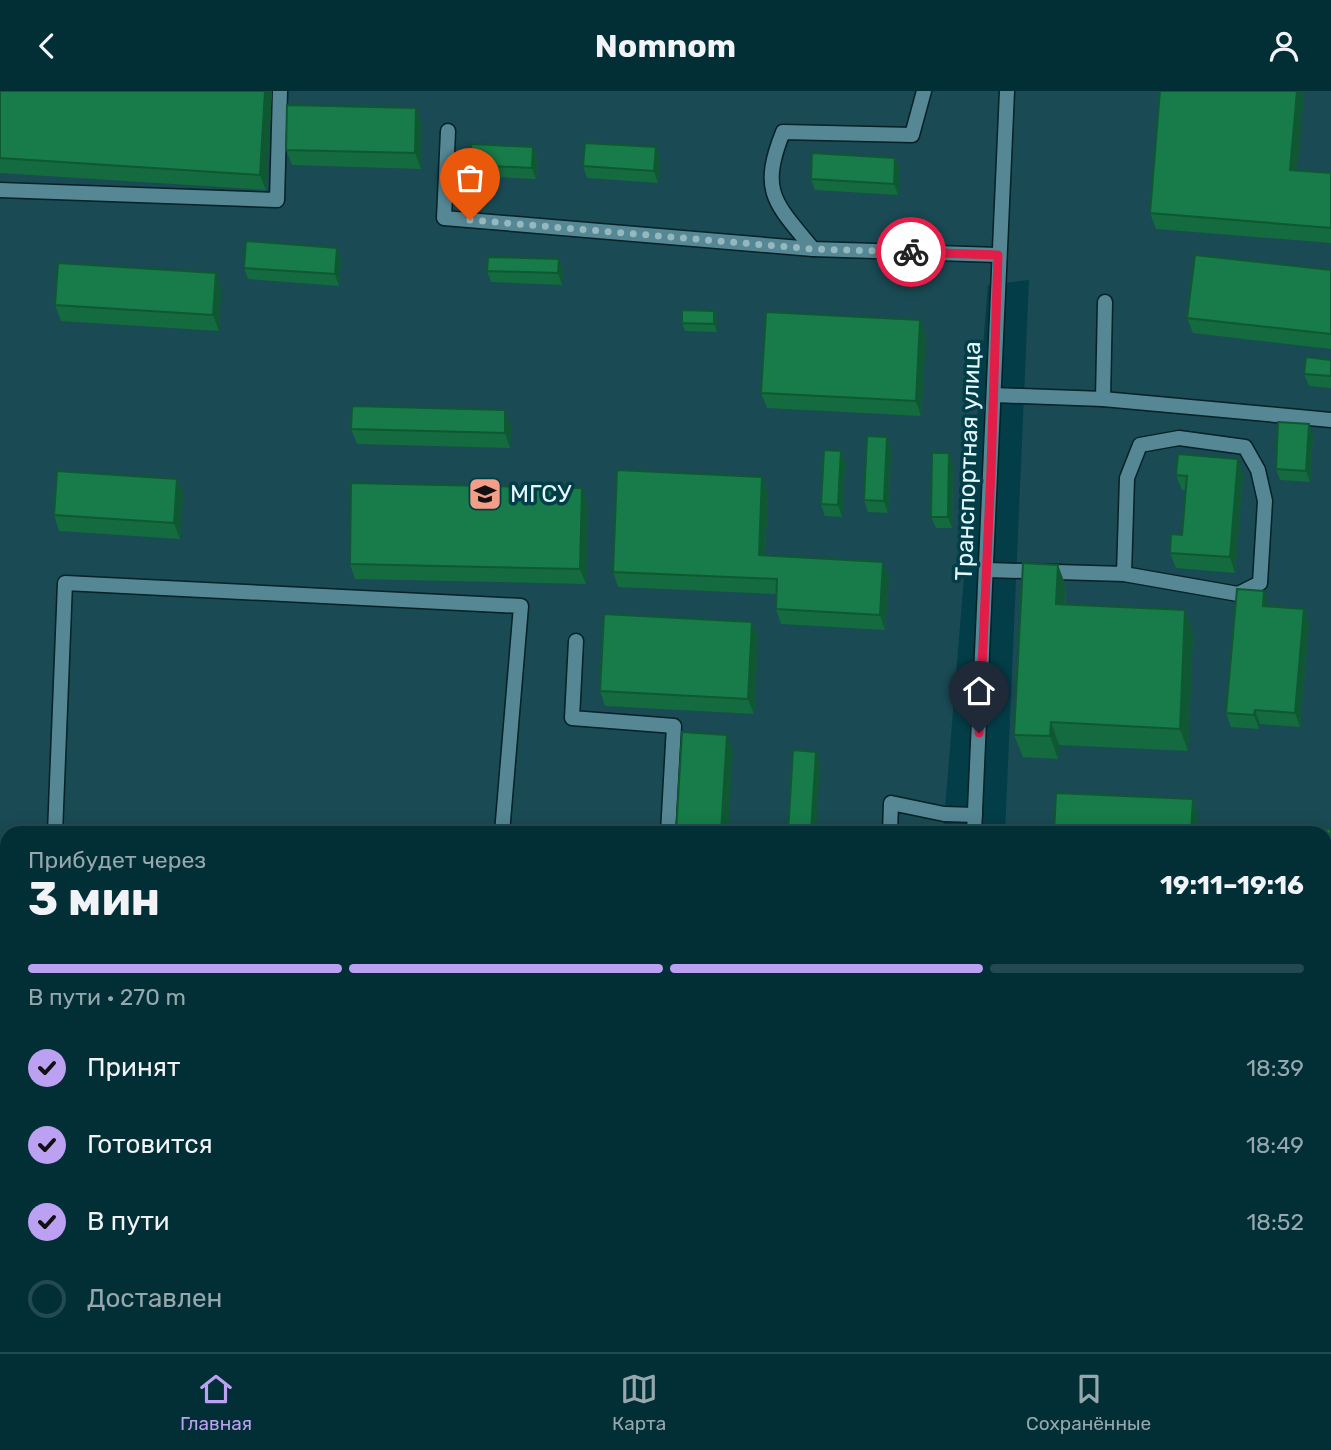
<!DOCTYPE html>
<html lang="ru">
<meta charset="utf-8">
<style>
:root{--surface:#022e36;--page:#103a42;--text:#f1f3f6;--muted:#96a8ad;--line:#234a51;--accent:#bca0f2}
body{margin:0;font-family:Rubik,sans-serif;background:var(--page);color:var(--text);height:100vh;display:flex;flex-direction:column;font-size:26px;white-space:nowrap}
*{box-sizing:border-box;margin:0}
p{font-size:23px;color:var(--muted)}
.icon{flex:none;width:38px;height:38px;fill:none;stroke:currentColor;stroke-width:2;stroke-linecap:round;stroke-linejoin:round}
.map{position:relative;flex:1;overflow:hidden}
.sheet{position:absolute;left:0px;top:735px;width:1332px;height:527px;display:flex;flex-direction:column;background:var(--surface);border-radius:21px 21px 0 0;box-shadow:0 4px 18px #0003,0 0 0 2px var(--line)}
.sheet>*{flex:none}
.pin{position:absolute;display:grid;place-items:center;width:60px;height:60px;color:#fff;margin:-72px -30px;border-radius:50% 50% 50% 0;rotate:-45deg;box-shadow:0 0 7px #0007}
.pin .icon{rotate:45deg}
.courier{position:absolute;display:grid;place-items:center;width:70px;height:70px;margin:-35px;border:5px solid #e11d48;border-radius:50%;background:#fff;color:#222;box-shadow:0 2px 9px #0007}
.overview em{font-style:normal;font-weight:700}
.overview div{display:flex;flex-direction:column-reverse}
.overview{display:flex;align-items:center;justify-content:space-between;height:119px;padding:0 28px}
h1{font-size:46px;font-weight:700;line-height:52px}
.bar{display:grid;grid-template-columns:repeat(4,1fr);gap:10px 7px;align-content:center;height:84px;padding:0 28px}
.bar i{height:9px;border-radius:5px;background:var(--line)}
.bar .selected{background:var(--accent)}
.bar p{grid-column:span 4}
ol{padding:0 28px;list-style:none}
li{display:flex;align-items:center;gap:21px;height:77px}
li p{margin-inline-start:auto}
li .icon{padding:7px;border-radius:50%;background:var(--accent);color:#111;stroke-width:4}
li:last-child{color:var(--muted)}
li i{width:38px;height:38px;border:4px solid var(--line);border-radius:50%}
header{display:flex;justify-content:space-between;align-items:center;height:91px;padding:0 28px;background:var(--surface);font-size:32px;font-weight:700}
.tabs{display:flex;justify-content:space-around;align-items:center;height:98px;border-top:2px solid var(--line);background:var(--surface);font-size:19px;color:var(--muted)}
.tabs a{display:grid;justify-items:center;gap:4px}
.tabs .selected{color:var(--accent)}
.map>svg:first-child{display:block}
.built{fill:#1a4a54}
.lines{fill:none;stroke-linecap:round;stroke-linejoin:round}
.minor-casing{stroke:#062127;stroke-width:17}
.major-casing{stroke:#062127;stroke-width:20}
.minor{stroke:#558794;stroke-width:14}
.major{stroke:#6e8bc4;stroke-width:18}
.wall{fill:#146b3f}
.shaded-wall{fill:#105733}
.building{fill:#177c49;stroke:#105733;stroke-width:2}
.done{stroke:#95b7be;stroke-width:7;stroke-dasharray:0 12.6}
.route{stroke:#e11d48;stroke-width:9}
.labels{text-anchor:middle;stroke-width:7;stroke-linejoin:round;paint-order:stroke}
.street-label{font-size:24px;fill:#e3f8fd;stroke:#033d48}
.poi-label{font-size:24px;fill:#e3f8fd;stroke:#033d48;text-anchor:start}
</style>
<header><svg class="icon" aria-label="back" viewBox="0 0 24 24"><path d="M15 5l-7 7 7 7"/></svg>Nomnom<svg class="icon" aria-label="person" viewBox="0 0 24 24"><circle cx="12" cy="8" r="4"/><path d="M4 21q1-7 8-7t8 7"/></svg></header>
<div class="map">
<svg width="1331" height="1261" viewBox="0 0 1331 1261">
<rect width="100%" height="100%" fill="#033d48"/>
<g class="built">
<polygon points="0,0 1331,0 1331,1058 1325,1058 1325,742 1005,742 1029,189 988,194 943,742 7,742 7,975 0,975"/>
<polygon points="1325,1131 1331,1131 1331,1261 1285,1261 1284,1255 1325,1255"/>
<polygon points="0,1247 7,1247 7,1255 131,1255 234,1261 0,1261"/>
<polygon points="430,1255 902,1255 901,1261 429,1261"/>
<polygon points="1031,1255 1267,1255 1268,1261 1031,1261"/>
</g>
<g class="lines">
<defs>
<g id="minor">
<polyline points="448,40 444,127 813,158 998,164"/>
<polyline points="0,99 277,109 280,0"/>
<path d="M813,158C775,112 759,101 783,41L912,44L924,0"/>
<polyline points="994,304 1103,308 1105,211"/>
<polyline points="1103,308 1331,329"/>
<polyline points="987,479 1124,483 1127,387 1140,354 1179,347 1245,356 1258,379 1265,410 1260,492 1238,503 1124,483"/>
<polyline points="576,550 572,627 674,635 668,742"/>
<polyline points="55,742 65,492 521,515 502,742"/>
<polyline points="890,742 891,712 944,723 975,724"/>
<polyline points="974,742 1007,0"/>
<polyline points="0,862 7,863"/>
<polyline points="0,953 7,953"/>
<polyline points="454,1261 454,1255"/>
</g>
<g id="major">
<polyline points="0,1014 7,1014"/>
<polyline points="0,1037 7,1038"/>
<polyline points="1325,1079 1331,1079"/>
<polyline points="1325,1101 1331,1101"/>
<polyline points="953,1255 953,1261"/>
<polyline points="977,1261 977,1255"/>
</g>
</defs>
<use href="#minor" class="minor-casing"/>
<use href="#major" class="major-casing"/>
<use href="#minor" class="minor"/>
<use href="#major" class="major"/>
</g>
<g class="wall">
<polygon points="0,0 272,0 266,99 0,82"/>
<polygon points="1160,0 1304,0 1297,79 1331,82 1331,152 1156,138 1150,122"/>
<polygon points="416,17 422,33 421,78 292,74 286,59"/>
<polygon points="533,56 537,67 536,88 474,85 470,74"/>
<polygon points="656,56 660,68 658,92 587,87 583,75"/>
<polygon points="895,67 900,79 898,104 815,99 811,88"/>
<polygon points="337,157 341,169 339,195 248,188 244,177"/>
<polygon points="559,168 563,180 562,194 491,191 487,180"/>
<polygon points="1331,179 1331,258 1193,242 1187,227"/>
<polygon points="221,197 219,240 61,230 55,214"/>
<polygon points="714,220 717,228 717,241 685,240 682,232"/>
<polygon points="926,244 921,325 767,317 761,302"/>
<polygon points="1331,269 1331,297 1309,295 1304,283"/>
<polygon points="511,334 510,357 357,353 351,338"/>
<polygon points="1313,344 1310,391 1280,389 1276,378"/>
<polygon points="891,358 888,422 868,421 864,409"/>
<polygon points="841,360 845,372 842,426 825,425 821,413"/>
<polygon points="949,362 953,373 952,437 936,437 931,426"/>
<polygon points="1243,383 1235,482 1176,477 1170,462 1182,444 1186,399 1182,399 1176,384"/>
<polygon points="762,386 768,401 765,464 889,487 885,539 781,533 776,518 776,503 618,496 613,481"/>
<polygon points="183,403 180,448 59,440 54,424"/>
<polygon points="588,413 586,493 355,488 350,473"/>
<polygon points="1058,474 1066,496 1066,513 1185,519 1193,542 1188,660 1059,654 1058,668 1023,666 1014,644"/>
<polygon points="1269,514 1269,515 1304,518 1309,532 1300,636 1260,633 1259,638 1231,636 1226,622"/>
<polygon points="758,546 754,623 605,615 600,600"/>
<polygon points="1331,738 1331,980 1325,980 1325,742"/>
<rect x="0" y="808" width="7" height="41"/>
<rect x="0" y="872" width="7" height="49"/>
</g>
<g class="shaded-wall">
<polygon points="265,0 272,0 266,99 260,84"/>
<polygon points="1297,0 1304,0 1296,94 1290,79"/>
<polygon points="416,17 422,33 421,78 415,62"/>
<polygon points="533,56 537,67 536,88 532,77"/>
<polygon points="656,56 660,68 658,92 654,80"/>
<polygon points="895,67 900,79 898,104 894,93"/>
<polygon points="337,157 341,169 339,195 335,183"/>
<polygon points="559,168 563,180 562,194 558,182"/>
<polygon points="216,182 221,197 219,240 213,224"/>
<polygon points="714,220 717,228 717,241 714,233"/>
<polygon points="920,229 926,244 921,325 916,310"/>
<polygon points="505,319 511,334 510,357 505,342"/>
<polygon points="1309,333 1313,344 1310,391 1306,380"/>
<polygon points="887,346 891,358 888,422 884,410"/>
<polygon points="841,360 845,372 842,426 838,414"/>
<polygon points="949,362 953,373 952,437 948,426"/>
<polygon points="1238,368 1243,383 1235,482 1230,466"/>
<polygon points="762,386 768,401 764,479 759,464"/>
<polygon points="177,388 183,403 180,448 174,432"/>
<polygon points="582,397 588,413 586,493 580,478"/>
<polygon points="883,471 889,487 885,539 880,524"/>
<polygon points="1058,474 1066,496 1064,536 1056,513"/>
<polygon points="1264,500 1269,514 1268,529 1263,515"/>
<polygon points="1304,518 1309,532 1300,636 1295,622"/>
<polygon points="1185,519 1193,542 1188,660 1180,638"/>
<polygon points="752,531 758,546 754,623 748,608"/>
<polygon points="1255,619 1260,633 1259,638 1254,624"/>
<polygon points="1051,631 1059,654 1058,668 1050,645"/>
<polygon points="727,644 733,660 728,742 721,742"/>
<polygon points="816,661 820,672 816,742 811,742"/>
<polygon points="1193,708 1198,724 1197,742 1191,742"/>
<polygon points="1331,896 1331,975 1327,965"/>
<polygon points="1331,1217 1331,1261 1323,1261"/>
<rect x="641" y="1255" width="6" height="6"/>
<polygon points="836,1255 842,1255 842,1261 835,1261"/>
</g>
<g class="building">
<polygon points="0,0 265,0 260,84 0,67"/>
<polygon points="1160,0 1297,0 1290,79 1331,82 1331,137 1150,122"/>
<polygon points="287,14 416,17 415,62 286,59"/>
<polygon points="585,52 656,56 654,80 583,75"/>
<polygon points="471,53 533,56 532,77 470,74"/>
<polygon points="812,62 895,67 894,93 811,88"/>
<polygon points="246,150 337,157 335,183 244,177"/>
<polygon points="1195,164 1331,179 1331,243 1187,227"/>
<polygon points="488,166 559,168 558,182 487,180"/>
<polygon points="58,172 216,182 213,224 55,214"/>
<polygon points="682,219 714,220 714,233 682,232"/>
<polygon points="766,221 920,229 916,310 761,302"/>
<polygon points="1306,266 1331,269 1331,285 1304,283"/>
<polygon points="352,315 505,319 505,342 351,338"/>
<polygon points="1278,331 1309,333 1306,380 1276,378"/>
<polygon points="867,345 887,346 884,410 864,409"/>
<polygon points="824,359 841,360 838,414 821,413"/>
<polygon points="932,362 949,362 948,426 931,426"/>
<polygon points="1178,363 1238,368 1230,466 1170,462 1171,443 1182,444 1187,385 1176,384"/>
<polygon points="617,379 762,386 759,464 883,471 880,524 776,518 777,488 613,481"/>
<polygon points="57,380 177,388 174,432 54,424"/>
<polygon points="351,392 582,397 580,478 350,473"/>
<polygon points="1023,472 1058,474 1056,513 1185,519 1180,638 1051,631 1050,645 1014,644"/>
<polygon points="1237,498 1264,500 1263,515 1304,518 1295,622 1255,619 1254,624 1226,622"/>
<polygon points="604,523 752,531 748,608 600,600"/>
<polygon points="682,641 727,644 721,742 676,742"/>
<polygon points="793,659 816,661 811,742 788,742"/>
<polygon points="1056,702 1193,708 1191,742 1054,742"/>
<polygon points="1281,735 1331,738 1331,896 1327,965 1325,965 1325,742 1280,742"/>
<rect x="0" y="808" width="7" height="26"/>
<polygon points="0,872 7,872 7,910 0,909"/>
<polygon points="1325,1162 1330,1168 1331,1174 1331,1217 1325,1252"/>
<polygon points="536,1255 641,1255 641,1261 535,1261"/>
<polygon points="678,1255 836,1255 835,1261 677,1261"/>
<polygon points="1290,1255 1324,1255 1323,1261 1291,1261"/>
</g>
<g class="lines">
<polyline class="done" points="470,129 813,158 911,161"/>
<polyline class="route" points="911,161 998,164 991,379 979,642"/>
</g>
<defs>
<symbol id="university-square" viewBox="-11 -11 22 22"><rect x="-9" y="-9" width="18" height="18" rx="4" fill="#f49e88" stroke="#033d48"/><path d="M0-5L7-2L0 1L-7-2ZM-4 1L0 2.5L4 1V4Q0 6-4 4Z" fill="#111"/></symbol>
</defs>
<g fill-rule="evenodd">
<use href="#university-square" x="466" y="384" width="38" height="38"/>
</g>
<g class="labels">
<g class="street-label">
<text transform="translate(968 370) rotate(-88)" y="8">Транспортная улица</text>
</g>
<g class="poi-label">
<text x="510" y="411">МГСУ</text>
</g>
</g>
</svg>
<div class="pin" style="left:470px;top:129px;background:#ea580c"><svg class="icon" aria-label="bag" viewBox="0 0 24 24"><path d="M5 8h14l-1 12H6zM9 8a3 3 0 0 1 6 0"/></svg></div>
<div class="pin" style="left:979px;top:642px;background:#1f2937"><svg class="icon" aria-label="home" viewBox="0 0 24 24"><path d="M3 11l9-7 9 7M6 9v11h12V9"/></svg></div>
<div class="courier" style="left:911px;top:161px"><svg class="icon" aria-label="bike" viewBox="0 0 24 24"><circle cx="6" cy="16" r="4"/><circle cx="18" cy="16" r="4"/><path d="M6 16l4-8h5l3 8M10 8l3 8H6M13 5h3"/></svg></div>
<section class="sheet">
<div class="overview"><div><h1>3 мин</h1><p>Прибудет через</p></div><em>19:11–19:16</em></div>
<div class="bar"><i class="selected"></i><i class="selected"></i><i class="selected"></i><i></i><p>В пути · 270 m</p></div>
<ol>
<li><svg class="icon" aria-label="check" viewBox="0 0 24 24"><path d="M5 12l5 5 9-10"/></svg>Принят<p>18:39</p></li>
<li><svg class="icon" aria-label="check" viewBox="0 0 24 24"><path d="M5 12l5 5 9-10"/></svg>Готовится<p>18:49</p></li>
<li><svg class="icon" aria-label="check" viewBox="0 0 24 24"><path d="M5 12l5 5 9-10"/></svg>В пути<p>18:52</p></li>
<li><i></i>Доставлен</li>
</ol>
</section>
</div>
<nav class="tabs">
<a class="selected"><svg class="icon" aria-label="home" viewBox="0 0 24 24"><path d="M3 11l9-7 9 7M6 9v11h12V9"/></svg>Главная</a>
<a><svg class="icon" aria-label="map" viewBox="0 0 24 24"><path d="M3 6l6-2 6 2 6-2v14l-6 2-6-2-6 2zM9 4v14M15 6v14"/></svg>Карта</a>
<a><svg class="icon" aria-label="saved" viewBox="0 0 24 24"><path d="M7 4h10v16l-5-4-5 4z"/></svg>Сохранённые</a>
</nav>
